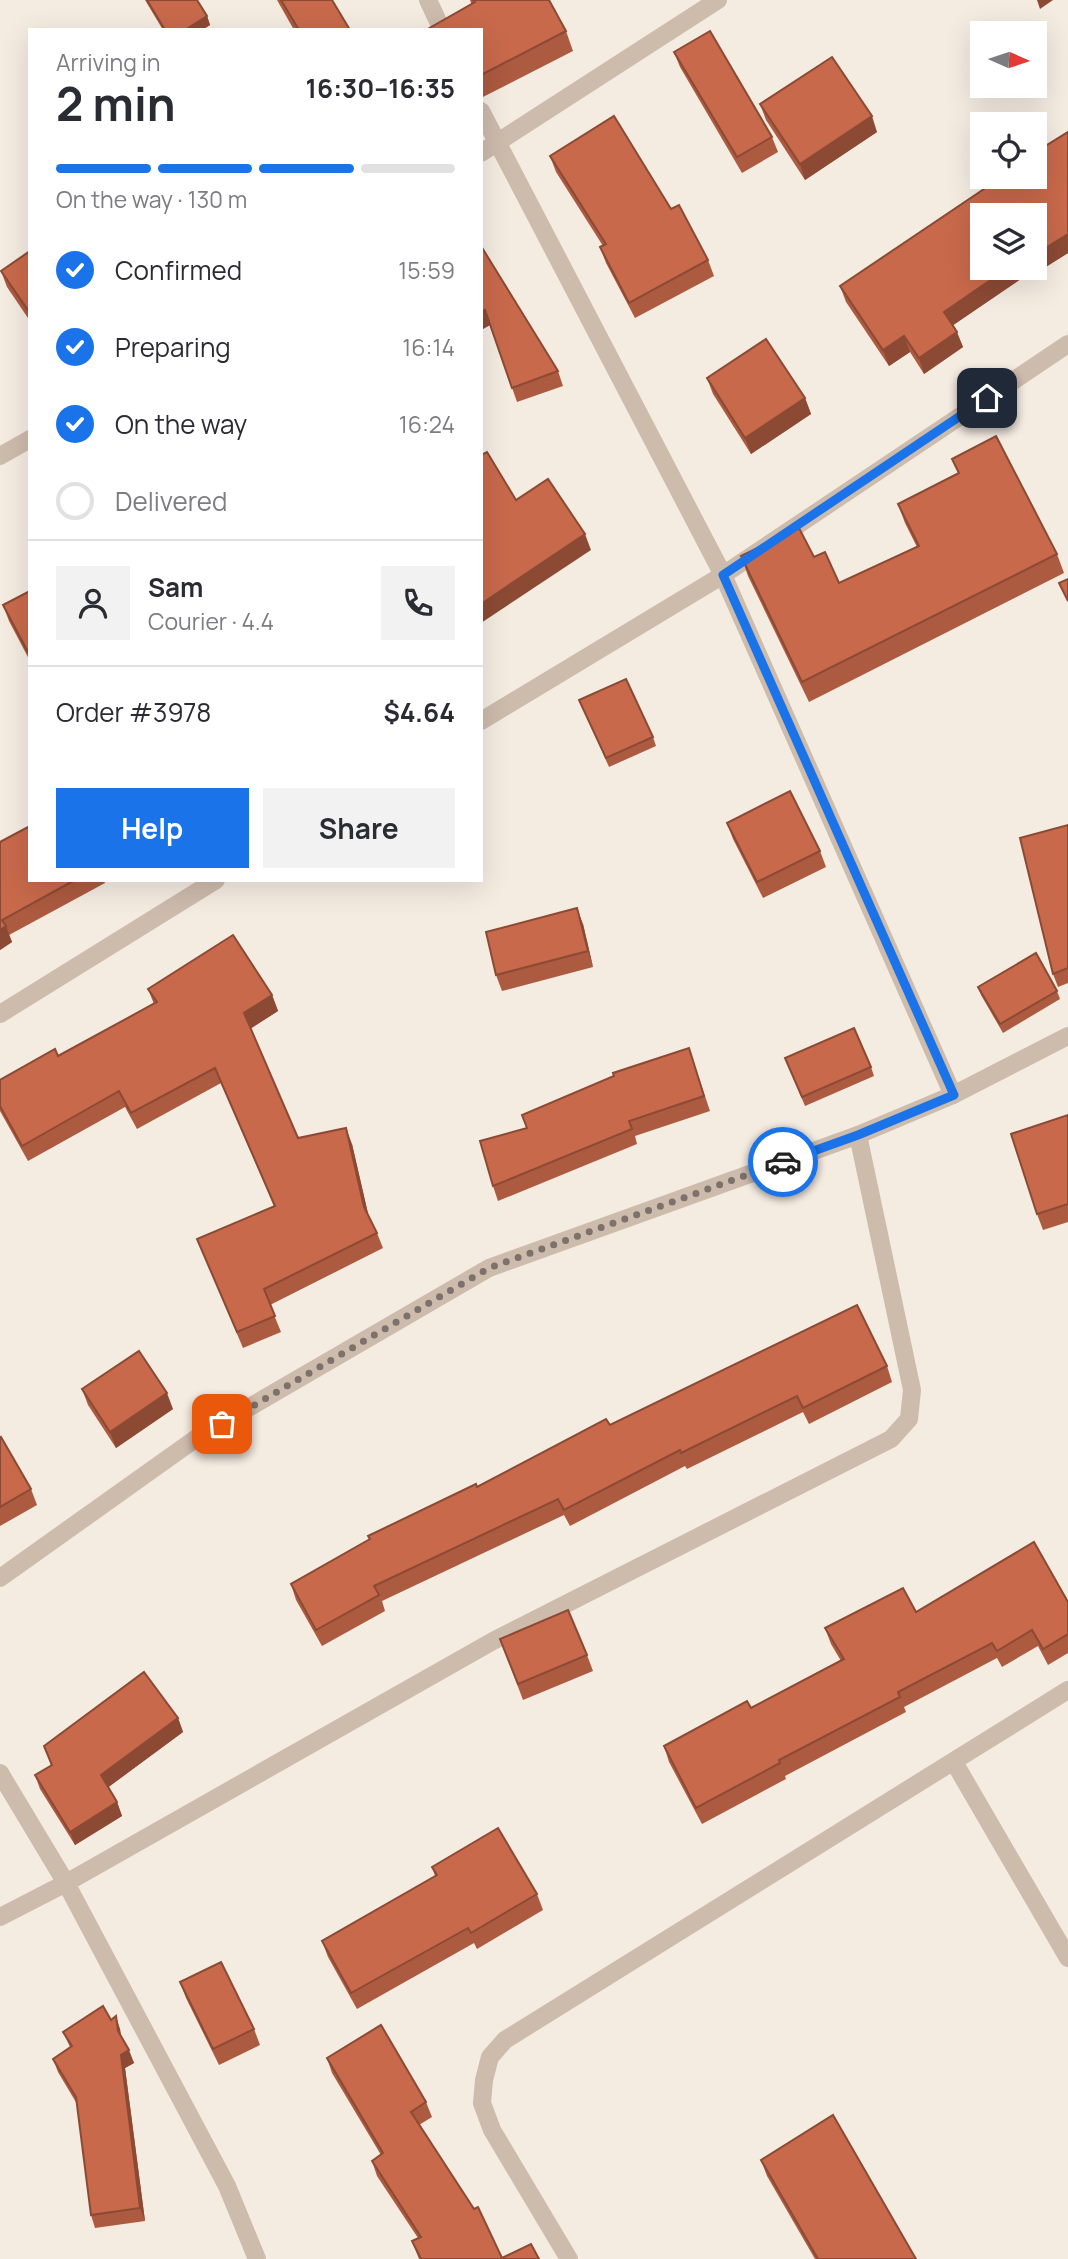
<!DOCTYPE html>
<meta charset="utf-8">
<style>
:root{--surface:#fff;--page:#f2f2f3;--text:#2b2b33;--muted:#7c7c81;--line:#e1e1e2;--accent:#1a73e8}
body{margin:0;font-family:Manrope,sans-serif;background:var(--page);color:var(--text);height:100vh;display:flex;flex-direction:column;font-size:26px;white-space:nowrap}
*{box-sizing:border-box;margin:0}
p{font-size:23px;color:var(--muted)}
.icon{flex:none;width:38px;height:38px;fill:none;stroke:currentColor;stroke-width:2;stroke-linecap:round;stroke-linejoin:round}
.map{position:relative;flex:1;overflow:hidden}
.drawer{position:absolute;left:28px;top:28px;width:455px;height:854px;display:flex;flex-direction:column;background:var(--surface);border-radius:0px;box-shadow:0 7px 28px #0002}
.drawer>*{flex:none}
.needle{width:46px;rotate:93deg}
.fabs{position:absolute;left:970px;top:21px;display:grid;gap:14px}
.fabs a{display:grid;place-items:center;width:77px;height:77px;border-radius:0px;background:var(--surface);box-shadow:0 7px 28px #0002;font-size:35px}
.pin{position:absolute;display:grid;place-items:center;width:60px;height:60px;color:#fff;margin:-30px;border-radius:14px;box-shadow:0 4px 10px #0006}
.courier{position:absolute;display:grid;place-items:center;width:70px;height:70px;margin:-35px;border:5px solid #1a73e8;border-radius:50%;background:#fff;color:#222;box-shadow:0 2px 9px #0007}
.headline em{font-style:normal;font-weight:700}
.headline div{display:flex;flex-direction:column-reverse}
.headline{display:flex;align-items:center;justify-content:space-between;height:119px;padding:0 28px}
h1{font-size:46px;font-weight:700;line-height:52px}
.bar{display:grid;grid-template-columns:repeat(4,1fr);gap:10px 7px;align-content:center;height:84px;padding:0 28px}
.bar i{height:9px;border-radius:5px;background:var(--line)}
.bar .current{background:var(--accent)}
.bar p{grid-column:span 4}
.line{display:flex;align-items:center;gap:18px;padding:0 28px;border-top:2px solid var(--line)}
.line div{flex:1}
.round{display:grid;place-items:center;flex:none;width:74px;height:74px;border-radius:0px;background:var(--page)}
ol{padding:0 28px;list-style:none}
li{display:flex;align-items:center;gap:21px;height:77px}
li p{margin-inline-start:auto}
li .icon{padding:7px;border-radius:50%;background:var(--accent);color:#fff;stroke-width:4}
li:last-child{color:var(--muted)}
li i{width:38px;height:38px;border:4px solid var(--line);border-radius:50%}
.button{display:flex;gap:14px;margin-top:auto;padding:14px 28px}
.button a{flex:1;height:80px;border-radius:0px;background:var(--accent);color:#fff;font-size:28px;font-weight:700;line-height:80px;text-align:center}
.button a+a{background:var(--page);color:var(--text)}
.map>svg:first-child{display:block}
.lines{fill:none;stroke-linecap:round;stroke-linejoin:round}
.minor{stroke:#cdbbac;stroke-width:18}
.wall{fill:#ac5a40;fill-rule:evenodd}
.shaded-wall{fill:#8c4a34}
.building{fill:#c8694b;stroke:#8c4a34;stroke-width:2}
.done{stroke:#7c716b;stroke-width:7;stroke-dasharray:0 12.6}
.route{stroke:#1a73e8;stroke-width:9}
</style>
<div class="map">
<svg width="1068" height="2259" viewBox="0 0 1068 2259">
<rect width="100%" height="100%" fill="#f4ebe1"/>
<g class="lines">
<g class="minor">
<polyline points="428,0 442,30"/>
<polyline points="481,111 723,575 953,1095"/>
<polyline points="481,153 718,0"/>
<polyline points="0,456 30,439"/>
<polyline points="481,721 723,575 1068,344"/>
<polyline points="0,1014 216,880"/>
<polyline points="0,1578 198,1437 489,1268 858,1135 953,1095 1068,1036"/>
<polyline points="954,1762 1068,1958"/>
<polyline points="0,1773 66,1883 227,2186 257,2259"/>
<polyline points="0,1917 66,1883 493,1641 891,1439 909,1419 912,1390 858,1135"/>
<polyline points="569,2259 492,2130 482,2103 484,2080 490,2057 505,2040 1068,1690"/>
</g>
</g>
<g class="wall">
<polygon points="145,0 197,0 207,16 210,25 202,30 163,30"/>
<polygon points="277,0 332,0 350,30 294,30"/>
<polygon points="470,0 549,0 566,31 573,51 481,98 481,30"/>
<polygon points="674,52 772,137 778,152 742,173 680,67"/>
<polygon points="760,104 877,132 805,180 766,120"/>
<path d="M1068,132V253L1033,275L1031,272L953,325L963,347L924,374L910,352L889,366L846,302L840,286L983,189L982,186ZM1034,215V268H982Z"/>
<polygon points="550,156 671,209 708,260 714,276 635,318 606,263 600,247 603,246 556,172"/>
<polygon points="481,246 558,371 563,386 517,402 490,325 481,330"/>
<polygon points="30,251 30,321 7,287 1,271"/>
<polygon points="707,378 805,398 811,414 751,454 713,394"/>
<polygon points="952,459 1057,554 1064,573 809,702 748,576 741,556 814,557 839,583 917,547 905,523 898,504 958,473"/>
<polygon points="30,591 30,661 9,621 3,605"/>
<polygon points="579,700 653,737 656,746 609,767"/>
<polygon points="727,823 820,851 826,867 763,898 733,839"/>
<polygon points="1068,825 1068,983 1058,987 1053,974"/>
<polygon points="0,842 30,880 104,880 105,883 9,935 12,942 0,950"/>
<polygon points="583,924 593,967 502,991 496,975"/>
<polygon points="978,987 1057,991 1060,999 1003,1033 981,995"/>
<polygon points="148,989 272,995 278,1011 251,1028 298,1138 352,1144 368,1214 377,1233 383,1248 270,1305 281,1332 243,1348 197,1239 274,1206 221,1083 137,1129 125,1107 28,1161 0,1111 0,1080 58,1056 154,1004"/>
<polygon points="785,1058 871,1067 874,1076 805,1106"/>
<polygon points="694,1063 710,1111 635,1136 637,1144 498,1201 493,1186"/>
<polygon points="1068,1115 1068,1222 1043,1230 1037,1214"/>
<polygon points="887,1366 892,1382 809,1424 803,1412 687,1469 685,1466 570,1526 564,1515 382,1601 385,1611 322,1646 296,1600 291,1584 477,1487 610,1425"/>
<polygon points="82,1389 173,1409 116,1448 88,1405"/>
<polygon points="0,1438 31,1489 37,1505 0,1526"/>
<polygon points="1068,1602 1068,1653 1048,1665 1038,1646 1002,1667 997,1658 904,1707 906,1712 785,1776 786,1779 702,1824 669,1762 664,1746 751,1708 841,1661 831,1644 825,1628 916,1612"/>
<polygon points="500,1639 587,1655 593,1671 523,1700"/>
<polygon points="178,1718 183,1732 108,1787 117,1802 122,1816 75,1845 40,1789 35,1775 51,1765 44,1746"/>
<polygon points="432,1867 537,1894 543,1910 477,1949 474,1943 357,2009 328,1957 322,1941 435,1876"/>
<polygon points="180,1982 254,2029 260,2045 219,2065 186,1998"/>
<polygon points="111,2020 120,2029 121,2037 134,2063 125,2068 145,2221 95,2228 91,2215 77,2104 58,2072 53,2059 70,2047 63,2032"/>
<polygon points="327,2058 426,2102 432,2117 419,2125 502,2258 539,2259 419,2259 412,2241 418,2238 377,2176 372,2161 381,2155 332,2073"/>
<polygon points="761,2160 916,2259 815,2259 767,2176"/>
</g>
<g class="shaded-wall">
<polygon points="1037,0 1053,0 1040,9"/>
<polygon points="207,16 210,25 202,30 185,30"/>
<polygon points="872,116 877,132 805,180 800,164"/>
<polygon points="1068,234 1068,253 1033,275 1031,268 1034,268 1034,255"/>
<polygon points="1008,268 1030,268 1031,272 949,328 944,312"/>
<polygon points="485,310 490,325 481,330 481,312"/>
<polygon points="957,332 963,347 924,374 919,358"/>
<polygon points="904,336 910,352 889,366 883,350"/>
<polygon points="805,398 811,414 751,454 745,438"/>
<polygon points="585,534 591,550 481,623 481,604"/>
<polygon points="577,908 583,924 593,967 588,951"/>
<polygon points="6,926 12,942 0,950 0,930"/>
<polygon points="272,995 278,1011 250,1029 244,1013"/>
<polygon points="346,1128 352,1144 370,1222 364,1207"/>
<polygon points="167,1393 173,1409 116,1448 110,1432"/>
<polygon points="178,1718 183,1732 106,1789 101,1775"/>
<polygon points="117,1802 122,1816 75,1845 70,1832"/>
<polygon points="116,2016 120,2029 122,2044 118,2031"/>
<polygon points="129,2050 134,2063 125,2068 145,2221 140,2208 121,2055"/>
</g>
<g class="building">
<polygon points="147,0 197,0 207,16 185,30 165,30"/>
<polygon points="281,0 332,0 350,30 299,30"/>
<polygon points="473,0 549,0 566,31 481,75 481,30 426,30 475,2"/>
<polygon points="710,31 772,137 737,157 674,52"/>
<polygon points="832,57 872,116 800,164 760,104"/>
<polygon points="614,116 671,209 679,205 708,260 629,303 600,247 606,244 550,156"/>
<polygon points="1068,132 1068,234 1034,255 1034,215 982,215 982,268 1008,268 944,312 957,332 919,358 904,336 883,350 840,286 984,189 982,186 996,177 1034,177 1034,153"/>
<polygon points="481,246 558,371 512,388 485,310 481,312"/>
<polygon points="30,251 30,313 1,271"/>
<polygon points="766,339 805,398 745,438 707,378"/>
<polygon points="996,436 1057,554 802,682 741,556 799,528 814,557 825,552 839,583 919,546 898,504 959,473 952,459"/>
<polygon points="487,452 516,500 548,479 585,534 481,604 481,455"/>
<polygon points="1068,579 1068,601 1059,583"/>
<polygon points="30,591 30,653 29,654 3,605"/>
<polygon points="626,679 653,737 606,758 579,700"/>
<polygon points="790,791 820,851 757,882 727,823"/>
<polygon points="1068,825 1068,968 1053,974 1020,838"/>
<polygon points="30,826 30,880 75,880 2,920 6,926 0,930 0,842"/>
<polygon points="577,908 588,951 496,975 486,932"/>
<polygon points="233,935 272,995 244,1013 298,1138 346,1128 364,1207 377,1233 264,1289 275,1316 237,1332 197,1239 275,1206 215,1068 131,1113 119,1091 22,1146 0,1106 0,1080 55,1049 58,1056 157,1002 148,989"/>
<polygon points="1036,953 1057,991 1000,1024 978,987"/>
<polygon points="854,1028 871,1067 802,1097 785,1058"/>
<polygon points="689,1048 704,1096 629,1121 632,1129 493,1186 480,1141 527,1128 522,1115 614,1076 613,1073"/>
<polygon points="1068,1115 1068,1204 1037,1214 1011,1134"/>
<polygon points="857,1305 887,1366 803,1408 797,1396 681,1453 680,1450 564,1510 558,1499 374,1586 379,1595 316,1630 291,1584 370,1539 368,1536 476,1484 477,1487 606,1419 610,1425"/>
<polygon points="139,1351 167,1393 110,1432 82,1389"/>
<polygon points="1,1437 31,1489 0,1507 0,1438"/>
<polygon points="1034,1542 1068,1602 1068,1634 1043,1649 1032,1630 997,1651 992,1643 898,1692 900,1697 779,1760 780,1763 696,1808 664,1746 747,1701 751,1708 844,1659 825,1628 903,1588 916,1612"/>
<polygon points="568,1610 587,1655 518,1684 500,1639"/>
<polygon points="144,1672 178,1718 101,1775 117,1802 70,1832 35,1775 52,1765 44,1746"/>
<polygon points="498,1828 537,1894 471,1933 468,1928 351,1993 322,1941 437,1875 432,1867"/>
<polygon points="221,1962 254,2029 213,2049 180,1982"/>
<polygon points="103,2006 111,2020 116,2016 118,2031 129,2050 121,2055 140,2208 91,2215 76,2097 53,2059 72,2046 63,2032"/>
<polygon points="381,2025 426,2102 411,2112 474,2209 478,2207 502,2258 531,2244 539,2259 421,2259 412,2241 421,2237 372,2161 383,2153 327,2058"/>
<polygon points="833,2115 916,2259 818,2259 761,2160"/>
</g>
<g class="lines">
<polyline class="done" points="222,1424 489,1268 783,1162"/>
<polyline class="route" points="783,1162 858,1135 954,1095 723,575 987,398"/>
</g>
</svg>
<div class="fabs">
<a><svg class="needle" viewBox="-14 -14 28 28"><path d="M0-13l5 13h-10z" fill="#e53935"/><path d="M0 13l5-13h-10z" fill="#7c7c81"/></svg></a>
<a><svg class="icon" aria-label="locate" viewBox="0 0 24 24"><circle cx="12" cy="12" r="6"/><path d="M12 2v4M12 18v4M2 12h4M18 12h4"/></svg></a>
<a><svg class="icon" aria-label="layers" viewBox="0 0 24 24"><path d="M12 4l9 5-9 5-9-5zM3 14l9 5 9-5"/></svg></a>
</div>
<div class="pin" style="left:222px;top:1424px;background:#ea580c"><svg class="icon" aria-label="bag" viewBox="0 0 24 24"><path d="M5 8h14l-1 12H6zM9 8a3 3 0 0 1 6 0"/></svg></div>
<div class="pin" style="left:987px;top:398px;background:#1f2937"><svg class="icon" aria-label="home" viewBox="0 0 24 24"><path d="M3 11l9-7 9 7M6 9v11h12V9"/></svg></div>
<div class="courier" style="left:783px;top:1162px"><svg class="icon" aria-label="car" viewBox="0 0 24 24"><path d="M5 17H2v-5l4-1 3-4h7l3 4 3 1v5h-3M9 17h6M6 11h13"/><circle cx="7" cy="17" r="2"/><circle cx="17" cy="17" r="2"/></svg></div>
<section class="drawer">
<div class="headline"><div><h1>2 min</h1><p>Arriving in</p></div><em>16:30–16:35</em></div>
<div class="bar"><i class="current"></i><i class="current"></i><i class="current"></i><i></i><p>On the way · 130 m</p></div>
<ol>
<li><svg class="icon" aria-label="check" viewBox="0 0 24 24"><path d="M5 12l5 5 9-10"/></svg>Confirmed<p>15:59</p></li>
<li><svg class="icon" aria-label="check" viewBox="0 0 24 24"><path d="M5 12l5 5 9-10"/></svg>Preparing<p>16:14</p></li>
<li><svg class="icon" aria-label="check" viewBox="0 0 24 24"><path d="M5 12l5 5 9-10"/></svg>On the way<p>16:24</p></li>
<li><i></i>Delivered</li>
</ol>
<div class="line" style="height:126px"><a class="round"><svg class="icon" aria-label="person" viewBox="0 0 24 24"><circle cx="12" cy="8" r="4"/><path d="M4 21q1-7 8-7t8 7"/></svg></a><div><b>Sam</b><p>Courier · 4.4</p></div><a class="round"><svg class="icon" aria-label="phone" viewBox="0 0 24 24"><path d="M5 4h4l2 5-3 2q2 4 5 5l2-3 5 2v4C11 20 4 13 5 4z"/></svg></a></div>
<div class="line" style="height:91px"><div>Order #3978</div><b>$4.64</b></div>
<div class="button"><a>Help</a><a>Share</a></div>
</section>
</div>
